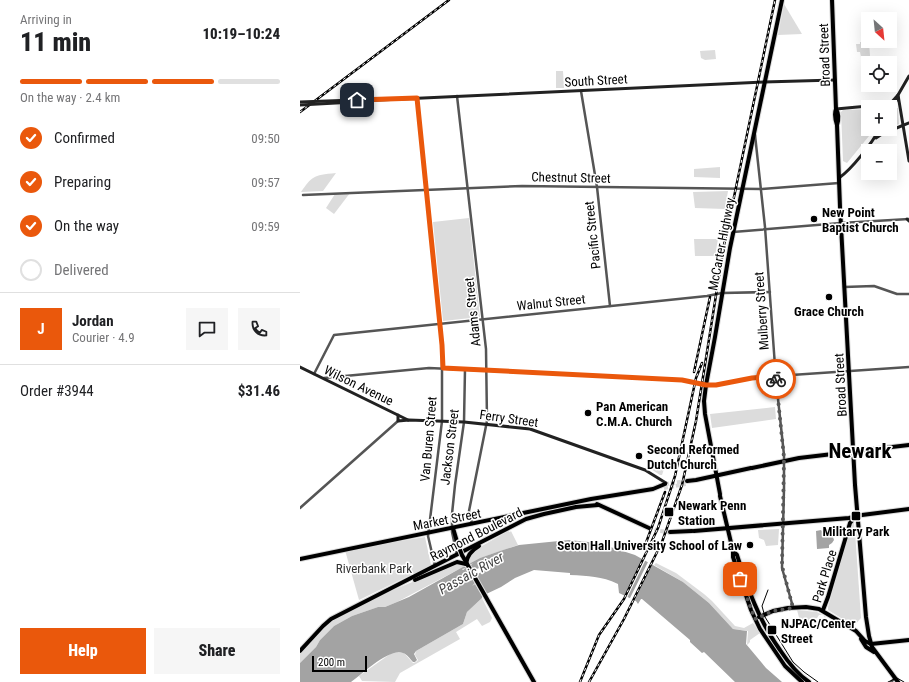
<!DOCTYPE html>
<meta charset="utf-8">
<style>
:root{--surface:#fff;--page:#f6f6f6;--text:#202124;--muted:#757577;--line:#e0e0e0;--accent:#ea580c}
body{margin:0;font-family:"Roboto Condensed",sans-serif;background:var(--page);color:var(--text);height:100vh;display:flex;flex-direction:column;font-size:15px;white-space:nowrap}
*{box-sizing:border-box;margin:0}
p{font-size:13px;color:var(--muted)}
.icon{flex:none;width:22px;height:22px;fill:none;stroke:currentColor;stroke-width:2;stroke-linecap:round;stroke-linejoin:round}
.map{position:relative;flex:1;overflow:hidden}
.drawer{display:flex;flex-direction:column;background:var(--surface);width:300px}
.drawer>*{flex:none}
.needle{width:26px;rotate:153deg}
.buttons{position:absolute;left:561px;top:12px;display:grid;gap:8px}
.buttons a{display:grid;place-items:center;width:36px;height:36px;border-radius:0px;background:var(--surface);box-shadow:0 4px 16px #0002;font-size:20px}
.scale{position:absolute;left:12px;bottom:10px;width:55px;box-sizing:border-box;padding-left:4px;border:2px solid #000;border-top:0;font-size:11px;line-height:14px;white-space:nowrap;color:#000;-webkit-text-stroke:3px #fff;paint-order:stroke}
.pin{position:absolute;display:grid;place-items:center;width:34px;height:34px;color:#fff;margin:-17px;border-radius:8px;box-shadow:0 2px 6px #0006}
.courier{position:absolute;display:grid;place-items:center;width:40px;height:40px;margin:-20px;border:3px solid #ea580c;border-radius:50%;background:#fff;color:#222;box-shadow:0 1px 5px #0007}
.headline em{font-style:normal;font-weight:800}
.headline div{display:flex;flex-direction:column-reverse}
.headline{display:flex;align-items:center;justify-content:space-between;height:68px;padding:0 20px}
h1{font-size:26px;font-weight:800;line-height:30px}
.bar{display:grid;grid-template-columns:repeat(4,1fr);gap:6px 4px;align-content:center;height:48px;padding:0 20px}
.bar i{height:5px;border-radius:3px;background:var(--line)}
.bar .on{background:var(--accent)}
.bar p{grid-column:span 4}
.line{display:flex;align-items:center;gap:10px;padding:0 20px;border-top:1px solid var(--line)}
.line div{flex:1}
.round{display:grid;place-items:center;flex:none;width:42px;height:42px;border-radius:0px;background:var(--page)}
ol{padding:0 20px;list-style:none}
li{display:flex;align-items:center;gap:12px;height:44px}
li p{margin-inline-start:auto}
li .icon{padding:4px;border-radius:50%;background:var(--accent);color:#fff;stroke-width:4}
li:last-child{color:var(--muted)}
li i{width:22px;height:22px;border:2px solid var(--line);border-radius:50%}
.action{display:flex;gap:8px;margin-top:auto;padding:8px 20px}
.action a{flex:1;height:46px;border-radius:0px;background:var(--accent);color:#fff;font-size:16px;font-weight:800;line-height:46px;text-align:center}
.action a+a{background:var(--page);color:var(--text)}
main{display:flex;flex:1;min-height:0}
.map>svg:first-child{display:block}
.green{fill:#dcdcdc}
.water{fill:#a3a3a3}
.pier{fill:#fff}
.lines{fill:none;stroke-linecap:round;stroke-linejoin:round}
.primary-tunnel{stroke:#d9d9d9;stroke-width:4;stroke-dasharray:4 2;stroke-linecap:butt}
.primary-casing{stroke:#dbdbdb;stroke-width:6}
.tertiary{stroke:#555;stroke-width:2.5}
.secondary{stroke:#222;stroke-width:3}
.primary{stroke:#000;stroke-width:4}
.tram{stroke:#000;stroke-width:1}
.rail-casing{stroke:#000;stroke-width:2.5}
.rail{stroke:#fff;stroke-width:1;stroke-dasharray:3;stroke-linecap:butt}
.primary-bridge-casing{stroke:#dbdbdb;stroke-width:6;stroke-linecap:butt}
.secondary-bridge{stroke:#222;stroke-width:3}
.primary-bridge{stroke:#000;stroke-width:4}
.done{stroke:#595959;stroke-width:4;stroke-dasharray:0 7.2}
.route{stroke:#ea580c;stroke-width:5}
.poi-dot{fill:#000;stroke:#fff;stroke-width:1.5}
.labels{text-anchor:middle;stroke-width:3;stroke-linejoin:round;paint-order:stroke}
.street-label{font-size:13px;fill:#000;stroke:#fff}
.poi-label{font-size:13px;font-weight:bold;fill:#000;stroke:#fff;text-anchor:start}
.park-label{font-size:13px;fill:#333;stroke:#fff}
.water-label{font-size:14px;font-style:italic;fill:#444;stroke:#fff}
.town-label{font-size:21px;font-weight:bold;fill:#000;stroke:#fff}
</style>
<main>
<section class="drawer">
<div class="headline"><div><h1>11 min</h1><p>Arriving in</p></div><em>10:19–10:24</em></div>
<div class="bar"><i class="on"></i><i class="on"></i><i class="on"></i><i></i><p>On the way · 2.4 km</p></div>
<ol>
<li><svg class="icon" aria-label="check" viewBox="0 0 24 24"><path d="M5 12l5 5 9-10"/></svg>Confirmed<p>09:50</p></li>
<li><svg class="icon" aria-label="check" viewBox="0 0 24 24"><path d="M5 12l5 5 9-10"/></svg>Preparing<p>09:57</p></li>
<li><svg class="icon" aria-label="check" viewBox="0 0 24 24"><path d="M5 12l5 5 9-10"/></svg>On the way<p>09:59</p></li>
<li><i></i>Delivered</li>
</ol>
<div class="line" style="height:72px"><b class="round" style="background:var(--accent);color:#fff">J</b><div><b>Jordan</b><p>Courier · 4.9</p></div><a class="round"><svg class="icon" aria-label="chat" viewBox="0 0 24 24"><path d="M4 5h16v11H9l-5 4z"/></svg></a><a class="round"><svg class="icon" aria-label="phone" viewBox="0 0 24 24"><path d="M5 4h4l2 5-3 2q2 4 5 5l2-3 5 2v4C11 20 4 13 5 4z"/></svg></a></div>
<div class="line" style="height:52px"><div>Order #3944</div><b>$31.46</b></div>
<div class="action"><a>Help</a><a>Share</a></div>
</section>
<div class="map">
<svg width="609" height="682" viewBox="0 0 609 682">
<rect width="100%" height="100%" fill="#fff"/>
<g class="green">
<polygon points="484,4 502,34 478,35"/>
<polygon points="560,42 569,42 570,56 561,57 560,52 557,52 556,44 560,44"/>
<polygon points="415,50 416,59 405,60 401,58 400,51"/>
<polygon points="256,71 263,71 264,88 256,88"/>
<polygon points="596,108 598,108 599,124 590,128 590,118"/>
<polygon points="568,109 568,129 573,129 569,136 547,163 543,161 541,112 543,110"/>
<polygon points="420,167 420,178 394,177 394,169"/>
<path d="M36,173L23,191L1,192C12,177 12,175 36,173Z"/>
<polygon points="428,191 425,209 395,208 393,192"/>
<polygon points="50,193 34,214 26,208 35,194"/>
<polygon points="169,218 180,317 143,321 133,222"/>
<polygon points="394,239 418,239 415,256 395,256"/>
<polygon points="475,407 476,419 412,428 410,414"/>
<polygon points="366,463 362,475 360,475 351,469 352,465"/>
<polygon points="552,523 554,523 555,531 561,618 554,626 528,610 528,607"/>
<polygon points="479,529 478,545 466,546 464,540 459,538 458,530"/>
<polygon points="208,531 210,532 211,531 218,545 180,558 97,602 85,607 78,607 52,616 34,626 20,640 16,647 0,663 0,654 30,622 86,593 155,564 161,564 175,550"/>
<polygon points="125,537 131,565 59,600 45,550"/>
<polygon points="356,563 376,573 404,594 412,601 435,626 444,628 453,623 460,633 450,640 450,642 447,645 448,631 433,629 409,603 383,582 354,565"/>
<polygon points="182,598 192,618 190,622 182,626 177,619 156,632 160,639 100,673 95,682 62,681 59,676 93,652 104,653 113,663 116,662 118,660 115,655 116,651 163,624 167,612"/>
<polygon points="497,610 517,612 526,617 525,618 523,615 519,615 517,618 501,625"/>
</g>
<g class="water">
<polygon points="521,530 524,534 528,533 532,534 534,540 532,543 529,545 529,548 517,549 516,531"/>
<path d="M269,540L298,543L335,555L383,582L409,603L433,629L447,631L446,644L466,668L482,682H435L404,652L402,653L390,642V640L342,599H341L338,604L336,601L319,593L318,584C301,576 289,576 270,575V573L234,570L215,578L201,587L182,596V598L167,612L163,624L116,651L114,654L117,660L115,662H113C110,659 107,654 103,653C90,647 62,674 51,682H0V663L16,647L20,640L34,626L52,616L78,607H85L109,597L161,568L180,558L200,551L219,545Z"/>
</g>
<g class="pier">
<polygon points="343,558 346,559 327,598 324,597"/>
<polygon points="349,560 353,562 334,602 329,600"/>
<polygon points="169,562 170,565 173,563 170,566 173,571 181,567 184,567 183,571 176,575 179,581 183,580 179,581 186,594 182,596 175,584 172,586 175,583 171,578 164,582 161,581 161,578 169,573 166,568 163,570 162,569 166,568 163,564"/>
</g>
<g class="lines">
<g class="primary-tunnel">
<polyline points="365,484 387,481"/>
<polyline points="364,488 386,484"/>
<polyline points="349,527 359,531 370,532"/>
</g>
<defs>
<g id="primary">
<path d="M532,0L536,109C534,114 535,119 537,125L540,207L555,485L566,617L569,636L572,647L598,682"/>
<path d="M536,109C539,114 539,119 537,125"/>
<polyline points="452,468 499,458 609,445"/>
<polyline points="387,481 396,480 451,468"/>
<polyline points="420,494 405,414 404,401 406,385 415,337 430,248 482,0"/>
<polyline points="420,496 433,551 433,557 451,610 460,629 485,666 502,682"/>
<polyline points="297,504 349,528"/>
<polyline points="153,528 158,545"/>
<polyline points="394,531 549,518 562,515 609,509"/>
<polyline points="370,532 392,531"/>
<path d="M433,551L437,555C448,589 459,621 480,650C488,662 497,674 509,682"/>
<polyline points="162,555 234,682"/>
<polyline points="0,559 291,499 353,489 365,484"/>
<path d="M166,564C167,555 172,550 179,546"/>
<polyline points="115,580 157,562 166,564"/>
<polyline points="523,610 528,597 550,523 555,517"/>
<polyline points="459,617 473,611 488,608 506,607 519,609 556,631 565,641 571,644"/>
<polyline points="561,639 566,647 574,652"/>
<polyline points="571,644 609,640"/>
<polyline points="0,651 23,626 31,619 226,519 244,514 276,507 298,505"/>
</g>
</defs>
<use href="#primary" class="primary-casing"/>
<g class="tertiary">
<polyline points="281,91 297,187 310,306"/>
<polyline points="157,96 186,349 187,421 169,511 172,524"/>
<polyline points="117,98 142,345 142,421 128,536 135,566"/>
<polyline points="455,135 465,227 476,380 484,455 484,489 482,568 493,607"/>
<polyline points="3,195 222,186 461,189 539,183"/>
<polyline points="433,232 541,223 609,219"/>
<polyline points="544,287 574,286 597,294 609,294"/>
<polyline points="14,374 34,335 407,296 422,293 470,292"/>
<polyline points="24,378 129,368 382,380 406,385 416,385 461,377 609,367"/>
<polyline points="0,508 98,421"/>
<polyline points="157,555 152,532 152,514 155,485 164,422 165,369"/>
<polyline points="591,682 595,678"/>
</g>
<g class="secondary">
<polyline points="598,95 609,161"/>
<polyline points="58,101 464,82 535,80"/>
<polyline points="536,109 590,104 598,95 609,76"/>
<polyline points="590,113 598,97"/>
<polyline points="576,138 582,134 609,123"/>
<path d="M539,178C553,168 571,144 580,129"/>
<polyline points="607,219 609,221"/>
<polyline points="0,367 108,420"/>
<polyline points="98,415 98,421 109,420 164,422 230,429 345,470 366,483"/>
</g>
<use href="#primary" class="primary"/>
<g class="tram">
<polyline points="468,590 462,606 465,617 493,662 504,672 518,682"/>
<polyline points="588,682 597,678 604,682"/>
</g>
<defs>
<g id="rail">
<polyline points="0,112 149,0"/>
<polyline points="394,372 410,297"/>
<polyline points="344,548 365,492"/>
<polyline points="280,682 299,635 324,599 358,528 375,476 396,378 402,363"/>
<polyline points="289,682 324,619 362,542 382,485 396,421 424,245 475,0"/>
</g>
</defs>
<use href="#rail" class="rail-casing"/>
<use href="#rail" class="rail"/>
<defs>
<polyline id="primary-bridge" points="158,545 162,555"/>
</defs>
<use href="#primary-bridge" class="primary-bridge-casing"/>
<g class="secondary-bridge">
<polyline points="0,102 54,100 58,101"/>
<polyline points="0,105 54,102 58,101"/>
</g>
<use href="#primary-bridge" class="primary-bridge"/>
</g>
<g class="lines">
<polyline class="done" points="440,579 455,619 473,611 493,608 482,566 484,458 476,379"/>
<polyline class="route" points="57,100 117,98 142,345 143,368 382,380 406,385 416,385 452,378 476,376 476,379"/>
</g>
<g class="poi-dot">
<circle cx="514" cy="219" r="4"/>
<circle cx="529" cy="297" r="4"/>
<circle cx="288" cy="413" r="4"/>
<circle cx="339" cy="456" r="4"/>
<rect x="364" y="507" width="10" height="10" rx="2"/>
<rect x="551" y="511" width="10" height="10" rx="2"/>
<circle cx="450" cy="545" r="4"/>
<rect x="467" y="625" width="10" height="10" rx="2"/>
</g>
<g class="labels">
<g class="street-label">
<text transform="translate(524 55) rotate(-92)" y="5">Broad Street</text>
<text transform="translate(296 80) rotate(-3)" y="5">South Street</text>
<text transform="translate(271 177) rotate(1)" y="5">Chestnut Street</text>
<text transform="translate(292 235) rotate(-96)" y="5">Pacific Street</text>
<text transform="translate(421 244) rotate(-79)" y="5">McCarter Highway</text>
<text transform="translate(251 302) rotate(-6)" y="5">Walnut Street</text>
<text transform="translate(461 311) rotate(-94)" y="5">Mulberry Street</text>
<text transform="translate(172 312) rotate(-96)" y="5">Adams Street</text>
<text transform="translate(59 385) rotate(26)" y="5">Wilson Avenue</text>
<text transform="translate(540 385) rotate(-93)" y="5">Broad Street</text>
<text transform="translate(209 418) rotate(8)" y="5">Ferry Street</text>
<text transform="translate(128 439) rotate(-85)" y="5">Van Buren Street</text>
<text transform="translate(149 447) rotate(-83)" y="5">Jackson Street</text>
<text transform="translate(147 519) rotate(-11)" y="5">Market Street</text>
<text transform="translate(176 534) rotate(-27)" y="5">Raymond Boulevard</text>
<text transform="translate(524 576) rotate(-73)" y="5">Park Place</text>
</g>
<g class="poi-label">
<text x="522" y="217">New Point<tspan x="522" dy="15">Baptist Church</tspan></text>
<text x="529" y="316" text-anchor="middle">Grace Church</text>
<text x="296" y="411">Pan American<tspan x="296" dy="15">C.M.A. Church</tspan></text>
<text x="347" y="454">Second Reformed<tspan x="347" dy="15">Dutch Church</tspan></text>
<text x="378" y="510">Newark Penn<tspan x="378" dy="15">Station</tspan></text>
<text x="556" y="536" text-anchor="middle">Military Park</text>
<text x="442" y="550" text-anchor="end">Seton Hall University School of Law</text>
<text x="481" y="628">NJPAC/Center<tspan x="481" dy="15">Street</tspan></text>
</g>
<g class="park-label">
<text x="74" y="573">Riverbank Park</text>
</g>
<g class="water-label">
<text transform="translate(171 573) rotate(-29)" y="5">Passaic River</text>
</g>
<g class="town-label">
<text x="560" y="458">Newark</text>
</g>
</g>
</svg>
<div class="buttons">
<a><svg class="needle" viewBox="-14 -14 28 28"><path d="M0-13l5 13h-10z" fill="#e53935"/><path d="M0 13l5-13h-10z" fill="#757577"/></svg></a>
<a><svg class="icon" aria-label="locate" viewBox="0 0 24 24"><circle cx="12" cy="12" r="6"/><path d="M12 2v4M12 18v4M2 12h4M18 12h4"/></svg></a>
<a>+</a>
<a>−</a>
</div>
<div class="scale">200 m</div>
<div class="pin" style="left:440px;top:579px;background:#ea580c"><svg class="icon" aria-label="bag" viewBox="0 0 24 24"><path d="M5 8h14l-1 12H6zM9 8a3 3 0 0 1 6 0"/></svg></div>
<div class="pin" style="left:57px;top:100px;background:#1f2937"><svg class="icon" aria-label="home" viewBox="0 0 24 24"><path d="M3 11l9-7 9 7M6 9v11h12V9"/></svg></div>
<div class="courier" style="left:476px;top:379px"><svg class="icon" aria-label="bike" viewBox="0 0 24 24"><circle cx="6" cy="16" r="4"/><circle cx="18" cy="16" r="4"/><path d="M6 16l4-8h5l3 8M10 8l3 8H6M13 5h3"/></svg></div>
</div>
</main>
